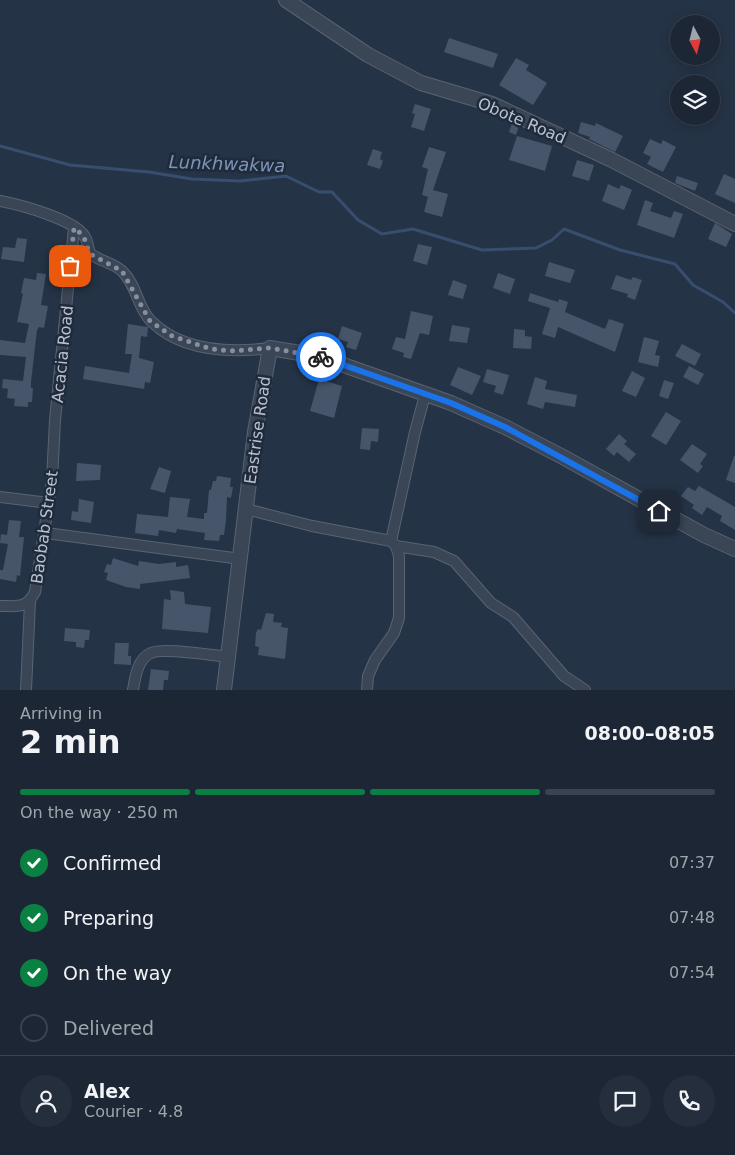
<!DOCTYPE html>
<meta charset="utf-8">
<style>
:root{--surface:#1c2634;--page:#252e3c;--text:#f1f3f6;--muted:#a0a5ac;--line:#3a434f;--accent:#0b8043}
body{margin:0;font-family:"DejaVu Sans",sans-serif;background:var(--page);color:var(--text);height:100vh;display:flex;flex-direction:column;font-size:19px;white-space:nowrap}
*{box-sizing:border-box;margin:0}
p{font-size:16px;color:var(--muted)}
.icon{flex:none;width:28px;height:28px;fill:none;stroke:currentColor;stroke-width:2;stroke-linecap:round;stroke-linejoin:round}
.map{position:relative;height:690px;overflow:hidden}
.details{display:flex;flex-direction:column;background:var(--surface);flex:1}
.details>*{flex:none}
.needle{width:32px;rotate:173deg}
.tools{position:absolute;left:670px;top:15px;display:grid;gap:10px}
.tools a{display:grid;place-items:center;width:50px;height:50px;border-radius:50%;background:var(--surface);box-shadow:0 2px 12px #0003,0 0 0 1px var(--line);font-size:25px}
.pin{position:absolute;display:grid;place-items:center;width:42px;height:42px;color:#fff;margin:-21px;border-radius:10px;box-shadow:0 2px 8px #0006}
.courier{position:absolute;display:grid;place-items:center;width:50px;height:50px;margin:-25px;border:4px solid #1a73e8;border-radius:50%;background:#fff;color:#222;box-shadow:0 1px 6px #0007}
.headline em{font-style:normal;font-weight:700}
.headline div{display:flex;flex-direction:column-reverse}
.headline{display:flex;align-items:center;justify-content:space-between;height:85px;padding:0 20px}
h1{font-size:32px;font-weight:700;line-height:38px}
.bar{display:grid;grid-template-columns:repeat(4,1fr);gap:8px 5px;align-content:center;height:60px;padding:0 20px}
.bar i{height:6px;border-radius:4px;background:var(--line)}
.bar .on{background:var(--accent)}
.bar p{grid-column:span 4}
.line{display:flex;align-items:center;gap:12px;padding:0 20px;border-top:1px solid var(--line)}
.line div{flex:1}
.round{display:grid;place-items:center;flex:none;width:52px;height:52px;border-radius:26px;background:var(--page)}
ol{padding:0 20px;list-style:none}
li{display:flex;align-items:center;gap:15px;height:55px}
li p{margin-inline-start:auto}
li .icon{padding:5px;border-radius:50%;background:var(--accent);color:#fff;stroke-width:4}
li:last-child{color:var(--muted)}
li i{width:28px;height:28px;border:2px solid var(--line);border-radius:50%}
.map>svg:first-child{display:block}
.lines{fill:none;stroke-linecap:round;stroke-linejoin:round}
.stream{stroke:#384e6e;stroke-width:3}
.building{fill:#47556b}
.minor-casing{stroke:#596373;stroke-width:12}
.tertiary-casing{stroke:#596373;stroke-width:16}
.minor{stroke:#3a4556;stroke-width:10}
.tertiary{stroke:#3a4556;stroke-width:14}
.done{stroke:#858f9f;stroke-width:5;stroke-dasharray:0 9}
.route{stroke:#1a73e8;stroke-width:6}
.labels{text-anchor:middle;stroke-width:5;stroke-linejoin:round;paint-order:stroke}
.street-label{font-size:16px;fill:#b8c1cf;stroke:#1f2a3b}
.water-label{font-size:18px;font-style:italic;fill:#7d96b8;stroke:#1f2a3b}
</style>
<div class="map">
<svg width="735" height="690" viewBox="0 0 735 690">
<rect width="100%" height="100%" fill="#253346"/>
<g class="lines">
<polyline class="stream" points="0,146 70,165 149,172 192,179 240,181 286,176 319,192 332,192 358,220 382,234 413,229 482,250 536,248 552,240 564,229 620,250 675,264 693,285 723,302 735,313"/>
</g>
<g class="building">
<polygon points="449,38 498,54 493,68 444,52"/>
<polygon points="516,58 529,65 526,70 547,83 533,105 499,85"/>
<polygon points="415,104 431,109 424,131 411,127 415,114 412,113"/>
<polygon points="581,122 595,126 596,123 623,136 615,152 589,139 590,137 578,133"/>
<polygon points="512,123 519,126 516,135 509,132"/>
<polygon points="517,136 552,146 545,171 509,160"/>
<polygon points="650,139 661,144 663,140 676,147 663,172 647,164 651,157 643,153"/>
<polygon points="429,147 446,152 433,190 448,194 442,217 424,212 428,197 422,195 428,169 422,167"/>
<polygon points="373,149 382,152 380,159 383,161 380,169 367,165"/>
<polygon points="577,160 594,165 589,181 572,176"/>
<polygon points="724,174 735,179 735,203 715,194"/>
<polygon points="677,176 698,183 695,191 675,183"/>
<polygon points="608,184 619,189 621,185 632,190 624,210 602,201"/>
<polygon points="645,200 653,203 650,211 671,218 674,211 683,214 674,238 637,225"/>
<polygon points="715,223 732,234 726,247 708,239"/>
<polygon points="17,238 27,239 24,262 1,259 3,247 15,248"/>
<polygon points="418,244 432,247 427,265 413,261"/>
<polygon points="549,262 575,270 570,283 545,276"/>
<polygon points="37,273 46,274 41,305 48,306 44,328 39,327 37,330 31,382 31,388 33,388 32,402 28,402 28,407 14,406 15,399 7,398 8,389 2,388 3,379 23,381 26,357 0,355 0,340 25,343 29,324 17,322 23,294 21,293 24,278 36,280"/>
<polygon points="498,273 515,279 510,294 493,288"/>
<polygon points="616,275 631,280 633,277 642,280 635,300 627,297 628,294 611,289"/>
<polygon points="453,280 467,285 463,299 448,295"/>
<polygon points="530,293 558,302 559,299 568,302 565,312 605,329 609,319 624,324 615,352 558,327 555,338 542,334 550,308 528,301"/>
<polygon points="411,311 433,316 429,335 420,333 411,359 403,357 404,353 392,349 396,337 405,339"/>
<polygon points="128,324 148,327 147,337 141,336 139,358 154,362 150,383 145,382 144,389 83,379 85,366 129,373 132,354 125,354"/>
<polygon points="452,325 470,328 467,343 449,341"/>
<polygon points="342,326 362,333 356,350 346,347 348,342 338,339"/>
<polygon points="514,329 525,330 525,336 532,337 531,349 513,348"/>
<polygon points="644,337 659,341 655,355 660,356 658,367 638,362"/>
<polygon points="682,344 701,354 695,366 675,356"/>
<polygon points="689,366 704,374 698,385 683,377"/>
<polygon points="458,367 481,376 472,395 450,385"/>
<polygon points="487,369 509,375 503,395 494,392 496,386 483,382"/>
<polygon points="632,371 645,378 636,397 622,391"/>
<polygon points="535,377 547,381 545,389 577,395 575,407 545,402 543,409 527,404"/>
<polygon points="319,379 342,386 334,418 310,411"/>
<polygon points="664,380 674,383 668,399 659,396"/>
<polygon points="666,412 681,421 666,445 651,436"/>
<polygon points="362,428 379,429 378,442 371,441 370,450 360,449"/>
<polygon points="619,434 627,441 624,444 636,454 629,462 617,452 614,456 606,449"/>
<polygon points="692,444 707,454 700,464 703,466 698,473 680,460"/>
<polygon points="734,456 735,456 735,483 726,480"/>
<polygon points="77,463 101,465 100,480 76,481"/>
<polygon points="159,467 171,471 165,493 150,489"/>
<polygon points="217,476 231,478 230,487 233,487 231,498 227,497 226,520 224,535 220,535 219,541 204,540 205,533 177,529 176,533 159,530 158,536 135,533 137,514 168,517 170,497 190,499 187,517 204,519 204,513 207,513 209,490 211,490 213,481 216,481"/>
<polygon points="699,486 735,507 735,530 720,521 722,516 707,507 702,515 692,508 694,505 681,496 688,487 695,491"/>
<polygon points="79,499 94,502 91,523 71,520 72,511 78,512"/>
<polygon points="9,520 21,521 19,537 24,537 20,576 17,575 16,582 0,579 0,570 3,570 8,544 0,543 1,534 7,535"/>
<polygon points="113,558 138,566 139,561 159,564 176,562 176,567 188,565 190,578 140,584 140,589 126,587 106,580 108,573 104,572 107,564 111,565"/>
<polygon points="170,590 184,592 185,604 211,607 208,633 162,629 164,599 171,600"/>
<polygon points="266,613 274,614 273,622 282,623 281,627 288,628 285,659 258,655 259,647 255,646 256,633 258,629 261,630"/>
<polygon points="65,628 90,630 89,640 85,640 84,648 76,647 76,642 64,641"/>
<polygon points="115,643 129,643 128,656 131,656 131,665 114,664"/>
<polygon points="151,669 169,671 168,680 164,680 163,690 148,690"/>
</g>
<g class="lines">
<defs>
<g id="minor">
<path d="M0,201C20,205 75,219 85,237C89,243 87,250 92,255C101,261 115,264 122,271C137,285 137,307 151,321C182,352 230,353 270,348"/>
<polyline points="0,497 49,503"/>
<polyline points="246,509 312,526 391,541 396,546 399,556 399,618 394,633 375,660 368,676 367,690"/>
<polyline points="46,533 241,559"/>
<polyline points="391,541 415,432 425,395"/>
<polyline points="396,546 434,552 454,561 491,603 513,617 564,676 585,690"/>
<path d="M0,606C18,606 26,609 35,592L52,480L55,420L74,228"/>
<polyline points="26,690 30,602"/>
<path d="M133,690C135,677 138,658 151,653C165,647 213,656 230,657"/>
</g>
<g id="tertiary">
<polyline points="286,0 368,55 421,83 492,104 612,160 735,224"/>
<polyline points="224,690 255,432 270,348 318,356 451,403 505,427 563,457 704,535 735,549"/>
</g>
</defs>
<use href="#minor" class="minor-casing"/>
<use href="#tertiary" class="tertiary-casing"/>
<use href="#minor" class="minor"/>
<use href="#tertiary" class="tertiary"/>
</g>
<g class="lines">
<path class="done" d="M70,266L74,228C90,239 83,245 92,255L122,271L150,321L172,336L211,349L230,351L270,348L321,357"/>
<polyline class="route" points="321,357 451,403 505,427 659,511"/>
</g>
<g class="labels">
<g class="street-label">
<text transform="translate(522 120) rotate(23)" y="6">Obote Road</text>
<text transform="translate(62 354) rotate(-84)" y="6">Acacia Road</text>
<text transform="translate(257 430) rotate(-82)" y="6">Eastrise Road</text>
<text transform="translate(44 527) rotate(-82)" y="6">Baobab Street</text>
</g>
<g class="water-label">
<text transform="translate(227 164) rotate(2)" y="6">Lunkhwakwa</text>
</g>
</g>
</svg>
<div class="tools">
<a><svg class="needle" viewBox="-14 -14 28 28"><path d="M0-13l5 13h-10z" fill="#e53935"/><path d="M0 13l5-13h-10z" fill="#a0a5ac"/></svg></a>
<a><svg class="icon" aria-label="layers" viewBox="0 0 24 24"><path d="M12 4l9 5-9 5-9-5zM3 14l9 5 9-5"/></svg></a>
</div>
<div class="pin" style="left:70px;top:266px;background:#ea580c"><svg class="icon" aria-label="bag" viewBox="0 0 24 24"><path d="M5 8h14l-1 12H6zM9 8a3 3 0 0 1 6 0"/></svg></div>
<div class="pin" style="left:659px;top:511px;background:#1f2937"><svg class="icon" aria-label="home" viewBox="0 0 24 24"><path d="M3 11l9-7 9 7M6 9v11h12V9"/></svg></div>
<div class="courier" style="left:321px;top:357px"><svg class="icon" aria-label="bike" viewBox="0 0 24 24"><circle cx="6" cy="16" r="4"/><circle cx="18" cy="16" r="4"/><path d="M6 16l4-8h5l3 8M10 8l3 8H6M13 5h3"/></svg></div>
</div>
<section class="details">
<div class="headline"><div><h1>2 min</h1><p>Arriving in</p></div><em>08:00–08:05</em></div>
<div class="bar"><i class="on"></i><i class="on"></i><i class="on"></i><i></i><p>On the way · 250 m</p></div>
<ol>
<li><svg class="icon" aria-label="check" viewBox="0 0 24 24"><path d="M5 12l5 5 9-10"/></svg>Confirmed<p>07:37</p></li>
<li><svg class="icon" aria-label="check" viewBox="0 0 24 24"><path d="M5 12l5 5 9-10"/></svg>Preparing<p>07:48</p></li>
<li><svg class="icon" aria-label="check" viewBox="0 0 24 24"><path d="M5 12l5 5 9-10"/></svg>On the way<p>07:54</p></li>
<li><i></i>Delivered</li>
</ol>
<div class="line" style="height:90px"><a class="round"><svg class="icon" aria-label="person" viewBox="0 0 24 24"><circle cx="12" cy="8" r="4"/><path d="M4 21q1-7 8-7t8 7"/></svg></a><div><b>Alex</b><p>Courier · 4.8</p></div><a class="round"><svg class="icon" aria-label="chat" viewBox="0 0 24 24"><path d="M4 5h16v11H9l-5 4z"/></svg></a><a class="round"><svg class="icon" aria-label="phone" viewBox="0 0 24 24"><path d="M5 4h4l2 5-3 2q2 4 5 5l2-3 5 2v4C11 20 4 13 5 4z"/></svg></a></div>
</section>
